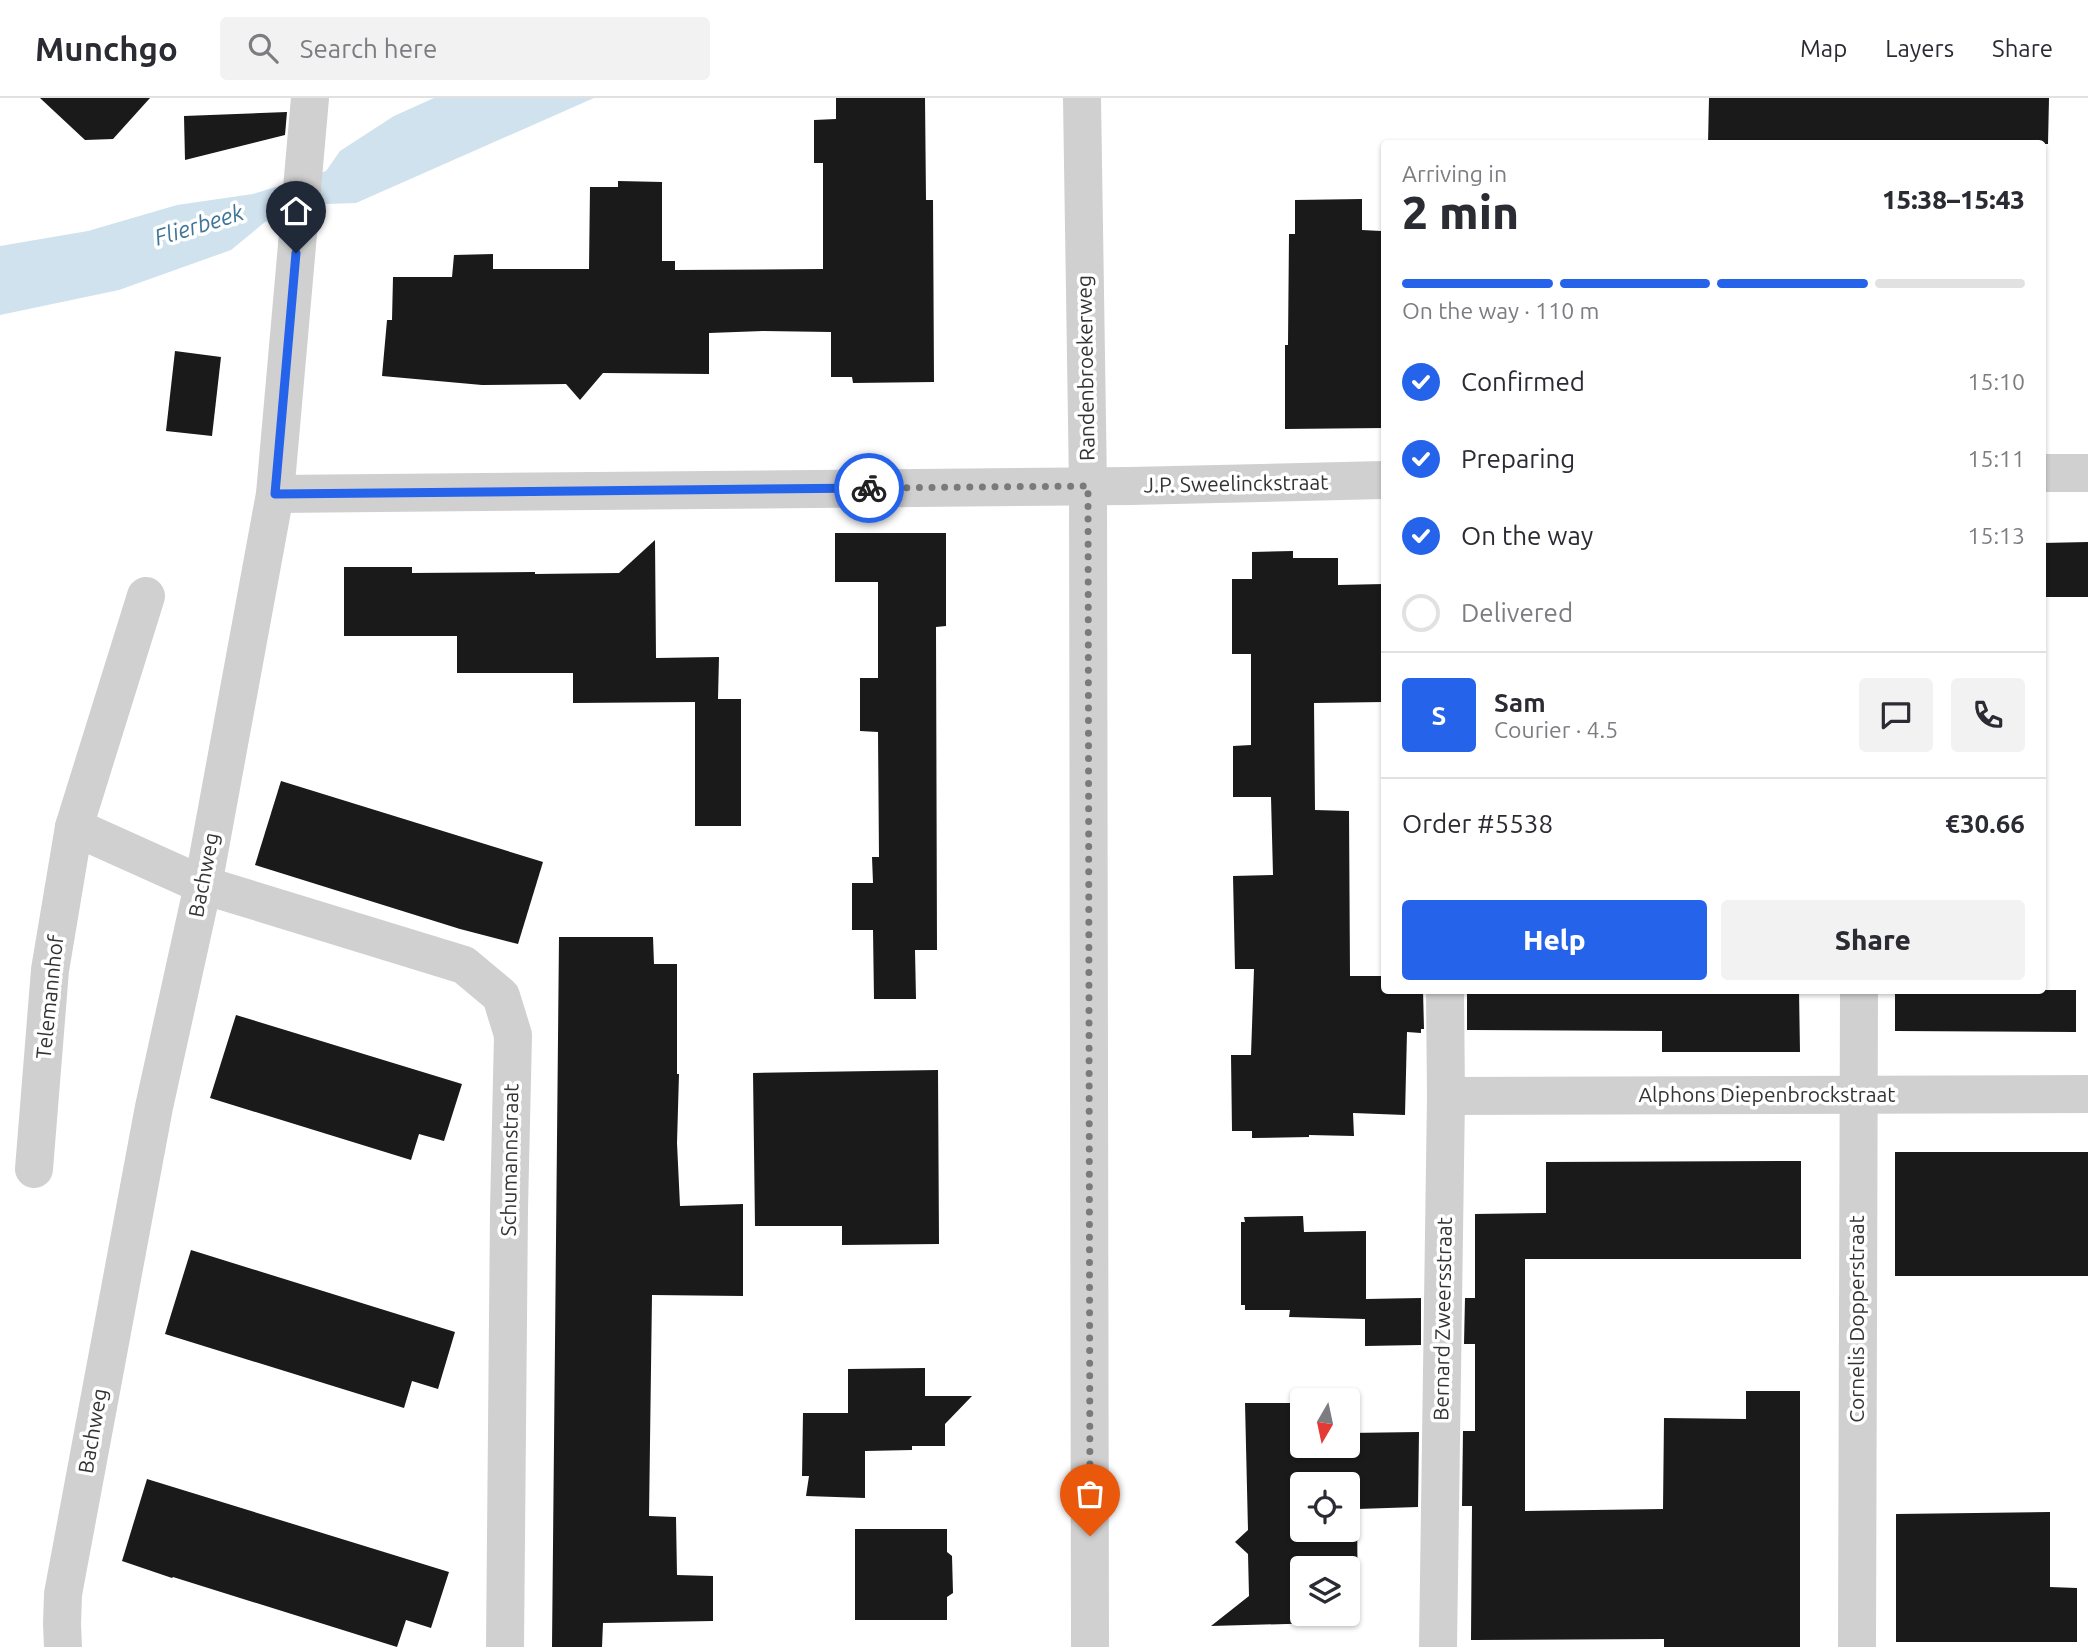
<!DOCTYPE html>
<meta charset="utf-8">
<style>
:root{--surface:#fff;--page:#f2f2f3;--text:#2b2b33;--muted:#7c7c81;--line:#e1e1e2;--accent:#2563eb}
body{margin:0;font-family:Ubuntu,sans-serif;background:var(--page);color:var(--text);height:100vh;display:flex;flex-direction:column;font-size:26px;white-space:nowrap}
*{box-sizing:border-box;margin:0}
p{font-size:23px;color:var(--muted)}
.icon{flex:none;width:38px;height:38px;fill:none;stroke:currentColor;stroke-width:2;stroke-linecap:round;stroke-linejoin:round}
.map{position:relative;flex:1;overflow:hidden}
.details{position:absolute;left:1381px;top:42px;width:665px;height:854px;display:flex;flex-direction:column;background:var(--surface);border-radius:7px;box-shadow:0 2px 5px #0004}
.details>*{flex:none}
.needle{width:46px;rotate:189deg}
.controls{position:absolute;left:1290px;top:1290px;display:grid;gap:14px}
.controls a{display:grid;place-items:center;width:70px;height:70px;border-radius:7px;background:var(--surface);box-shadow:0 2px 5px #0004;font-size:35px}
.pin{position:absolute;display:grid;place-items:center;width:60px;height:60px;color:#fff;margin:-72px -30px;border-radius:50% 50% 50% 0;rotate:-45deg;box-shadow:0 0 7px #0007}
.pin .icon{rotate:45deg}
.courier{position:absolute;display:grid;place-items:center;width:70px;height:70px;margin:-35px;border:5px solid #2563eb;border-radius:50%;background:#fff;color:#222;box-shadow:0 2px 9px #0007}
.summary em{font-style:normal;font-weight:800}
.summary div{display:flex;flex-direction:column-reverse}
.summary{display:flex;align-items:center;justify-content:space-between;height:119px;padding:0 21px}
h1{font-size:46px;font-weight:800;line-height:52px}
.bar{display:grid;grid-template-columns:repeat(4,1fr);gap:10px 7px;align-content:center;height:84px;padding:0 21px}
.bar i{height:9px;border-radius:5px;background:var(--line)}
.bar .active{background:var(--accent)}
.bar p{grid-column:span 4}
.line{display:flex;align-items:center;gap:18px;padding:0 21px;border-top:2px solid var(--line)}
.line div{flex:1}
.round{display:grid;place-items:center;flex:none;width:74px;height:74px;border-radius:7px;background:var(--page)}
ol{padding:0 21px;list-style:none}
li{display:flex;align-items:center;gap:21px;height:77px}
li p{margin-inline-start:auto}
li .icon{padding:7px;border-radius:50%;background:var(--accent);color:#fff;stroke-width:4}
li:last-child{color:var(--muted)}
li i{width:38px;height:38px;border:4px solid var(--line);border-radius:50%}
.primary-button{display:flex;gap:14px;margin-top:auto;padding:14px 21px}
.primary-button a{flex:1;height:80px;border-radius:7px;background:var(--accent);color:#fff;font-size:28px;font-weight:800;line-height:80px;text-align:center}
.primary-button a+a{background:var(--page);color:var(--text)}
header{display:flex;align-items:center;gap:42px;box-sizing:border-box;height:98px;padding:0 35px;background:var(--surface);border-bottom:2px solid var(--line)}
header strong{font-size:33px}
nav{display:flex;gap:38px;margin-inline-start:auto;font-size:24px}
.search{width:490px;height:63px;background:var(--page);display:flex;align-items:center;gap:18px;box-sizing:border-box;padding:0 24px;border-radius:7px;color:var(--muted);font-size:26px}
.map>svg:first-child{display:block}
.water{fill:#cfe2ee}
.building{fill:#1a1a1a;fill-rule:evenodd}
.lines{fill:none;stroke-linecap:round;stroke-linejoin:round}
.minor{stroke:#d0d0d0;stroke-width:38}
.done{stroke:#7a7a7a;stroke-width:7;stroke-dasharray:0 12.6}
.route{stroke:#2563eb;stroke-width:9}
.labels{text-anchor:middle;stroke-width:7;stroke-linejoin:round;paint-order:stroke}
.street-label{font-size:21px;fill:#333;stroke:#fff}
.water-label{font-size:23px;font-style:italic;fill:#3f7597;stroke:#fff}
</style>
<header>
<strong>Munchgo</strong>
<div class="search"><svg class="icon" aria-label="search" viewBox="0 0 24 24"><circle cx="10" cy="10" r="6"/><path d="M15 15l6 6"/></svg>Search here</div>
<nav><a>Map</a><a>Layers</a><a>Share</a></nav>
</header>
<div class="map">
<svg width="2088" height="1549" viewBox="0 0 2088 1549">
<rect width="100%" height="100%" fill="#fff"/>
<polygon class="water" points="434,0 594,0 356,105 326,106 265,124 231,152 119,192 0,217 0,148 88,133 177,107 253,96 326,73 340,53 394,18"/>
<g class="building">
<polygon points="40,0 150,0 113,41 85,42"/>
<polygon points="836,0 925,0 926,102 933,102 934,284 853,285 852,279 831,279 831,234 763,233 709,235 709,276 603,275 580,302 566,286 482,287 382,278 387,222 392,222 393,179 452,179 454,157 493,156 493,171 589,171 590,89 618,89 618,83 662,84 662,163 675,163 675,172 823,171 823,65 814,65 814,22 836,21"/>
<polygon points="1709,0 2049,0 2048,46 1708,46"/>
<polygon points="287,14 285,37 185,62 184,18"/>
<polygon points="1362,101 1362,132 1381,133 1381,138 1384,138 1384,330 1285,331 1285,247 1288,247 1289,136 1295,136 1295,102"/>
<polygon points="175,253 221,259 212,338 166,333"/>
<polygon points="835,435 946,435 946,528 936,529 937,852 915,852 916,901 874,901 873,832 852,832 852,785 873,785 872,759 879,759 878,634 860,633 860,580 878,580 878,484 835,484"/>
<polygon points="655,442 656,560 719,559 718,601 741,601 741,728 695,728 695,604 573,605 573,575 457,575 457,538 344,538 344,469 412,469 412,475 535,474 535,476 619,475"/>
<polygon points="2088,444 2088,499 2042,499 2042,445"/>
<polygon points="1293,453 1293,460 1338,460 1338,487 1384,486 1384,604 1314,605 1315,712 1349,713 1350,878 1384,878 1384,892 1423,892 1424,931 1421,931 1421,935 1407,934 1405,1017 1353,1015 1354,1038 1309,1037 1309,1039 1252,1040 1252,1033 1232,1033 1231,957 1251,957 1254,871 1235,871 1233,778 1273,777 1271,699 1233,699 1233,648 1251,647 1251,556 1232,556 1232,481 1252,481 1252,454"/>
<polygon points="281,683 543,764 518,846 460,831 255,767"/>
<polygon points="559,839 653,839 654,866 677,866 677,976 679,976 677,1045 680,1108 743,1106 743,1198 652,1197 649,1418 676,1419 677,1477 713,1478 713,1523 603,1525 602,1549 552,1549"/>
<polygon points="1467,892 1799,892 1800,954 1662,954 1662,933 1467,932"/>
<polygon points="1895,892 2076,892 2076,934 1895,933"/>
<polygon points="236,917 462,986 444,1043 419,1036 411,1062 210,1000"/>
<polygon points="938,972 939,1146 842,1147 842,1128 755,1128 753,975"/>
<rect x="1895" y="1054" width="193" height="124"/>
<polygon points="1801,1063 1801,1161 1525,1161 1525,1413 1663,1411 1664,1320 1746,1321 1746,1293 1800,1293 1800,1549 1664,1549 1664,1541 1471,1542 1472,1408 1462,1408 1463,1333 1475,1333 1475,1246 1464,1246 1465,1200 1475,1200 1475,1116 1546,1115 1546,1064"/>
<polygon points="1303,1118 1304,1134 1366,1133 1366,1201 1421,1200 1421,1247 1365,1248 1365,1221 1289,1219 1290,1212 1245,1212 1245,1207 1241,1207 1241,1124 1245,1124 1244,1119"/>
<polygon points="191,1152 455,1234 438,1291 412,1283 404,1310 165,1236"/>
<polygon points="925,1270 925,1298 972,1298 945,1326 945,1348 912,1348 912,1352 865,1353 865,1400 806,1398 809,1378 802,1378 803,1315 848,1315 848,1271"/>
<path d="M1245,1305H1302V1348H1348V1335L1419,1334L1418,1409L1357,1411L1358,1524L1211,1528L1249,1498L1248,1456L1235,1444L1248,1432ZM1302,1386H1348V1432H1302ZM1302,1470H1348V1516H1302Z"/>
<polygon points="147,1381 449,1474 431,1530 406,1522 397,1549 173,1479 172,1480 122,1463"/>
<polygon points="2050,1414 2050,1489 2077,1490 2077,1544 1896,1544 1896,1416"/>
<polygon points="855,1431 947,1431 947,1454 952,1458 953,1495 947,1499 947,1522 855,1522"/>
</g>
<g class="lines">
<g class="minor">
<polyline points="1082,0 1088,388 1090,1549"/>
<polyline points="2042,375 2088,375"/>
<polyline points="275,396 1130,388 1384,382"/>
<polyline points="74,729 146,498"/>
<polyline points="1446,998 2088,996"/>
<polyline points="34,1071 50,872 74,729 203,787 464,867 501,898 513,937 509,1111 505,1549"/>
<polyline points="63,1549 62,1526 63,1496 154,1009 203,787 275,396 310,0"/>
<polyline points="1438,1549 1446,998 1445,892"/>
<polyline points="1857,1549 1859,892"/>
</g>
</g>
<g class="lines">
<polyline class="done" points="869,390 1088,388 1090,1438"/>
<polyline class="route" points="296,155 275,396 869,390"/>
</g>
<g class="labels">
<g class="street-label">
<text transform="translate(1086 270) rotate(-91)" y="7">Randenbroekerweg</text>
<text transform="translate(1236 386) rotate(-1)" y="7">J.P. Sweelinckstraat</text>
<text transform="translate(204 777) rotate(-79)" y="7">Bachweg</text>
<text transform="translate(50 899) rotate(-84)" y="7">Telemannhof</text>
<text x="1767" y="1004">Alphons Diepenbrockstraat</text>
<text transform="translate(510 1062) rotate(-89)" y="7">Schumannstraat</text>
<text transform="translate(1443 1221) rotate(-89)" y="7">Bernard Zweersstraat</text>
<text transform="translate(1857 1221) rotate(-90)" y="7">Cornelis Dopperstraat</text>
<text transform="translate(93 1333) rotate(-80)" y="7">Bachweg</text>
</g>
<g class="water-label">
<text transform="translate(199 127) rotate(-17)" y="8">Flierbeek</text>
</g>
</g>
</svg>
<div class="controls">
<a><svg class="needle" viewBox="-14 -14 28 28"><path d="M0-13l5 13h-10z" fill="#e53935"/><path d="M0 13l5-13h-10z" fill="#7c7c81"/></svg></a>
<a><svg class="icon" aria-label="locate" viewBox="0 0 24 24"><circle cx="12" cy="12" r="6"/><path d="M12 2v4M12 18v4M2 12h4M18 12h4"/></svg></a>
<a><svg class="icon" aria-label="layers" viewBox="0 0 24 24"><path d="M12 4l9 5-9 5-9-5zM3 14l9 5 9-5"/></svg></a>
</div>
<div class="pin" style="left:1090px;top:1438px;background:#ea580c"><svg class="icon" aria-label="bag" viewBox="0 0 24 24"><path d="M5 8h14l-1 12H6zM9 8a3 3 0 0 1 6 0"/></svg></div>
<div class="pin" style="left:296px;top:155px;background:#1f2937"><svg class="icon" aria-label="home" viewBox="0 0 24 24"><path d="M3 11l9-7 9 7M6 9v11h12V9"/></svg></div>
<div class="courier" style="left:869px;top:390px"><svg class="icon" aria-label="bike" viewBox="0 0 24 24"><circle cx="6" cy="16" r="4"/><circle cx="18" cy="16" r="4"/><path d="M6 16l4-8h5l3 8M10 8l3 8H6M13 5h3"/></svg></div>
<section class="details">
<div class="summary"><div><h1>2 min</h1><p>Arriving in</p></div><em>15:38–15:43</em></div>
<div class="bar"><i class="active"></i><i class="active"></i><i class="active"></i><i></i><p>On the way · 110 m</p></div>
<ol>
<li><svg class="icon" aria-label="check" viewBox="0 0 24 24"><path d="M5 12l5 5 9-10"/></svg>Confirmed<p>15:10</p></li>
<li><svg class="icon" aria-label="check" viewBox="0 0 24 24"><path d="M5 12l5 5 9-10"/></svg>Preparing<p>15:11</p></li>
<li><svg class="icon" aria-label="check" viewBox="0 0 24 24"><path d="M5 12l5 5 9-10"/></svg>On the way<p>15:13</p></li>
<li><i></i>Delivered</li>
</ol>
<div class="line" style="height:126px"><b class="round" style="background:var(--accent);color:#fff">S</b><div><b>Sam</b><p>Courier · 4.5</p></div><a class="round"><svg class="icon" aria-label="chat" viewBox="0 0 24 24"><path d="M4 5h16v11H9l-5 4z"/></svg></a><a class="round"><svg class="icon" aria-label="phone" viewBox="0 0 24 24"><path d="M5 4h4l2 5-3 2q2 4 5 5l2-3 5 2v4C11 20 4 13 5 4z"/></svg></a></div>
<div class="line" style="height:91px"><div>Order #5538</div><b>€30.66</b></div>
<div class="primary-button"><a>Help</a><a>Share</a></div>
</section>
</div>
